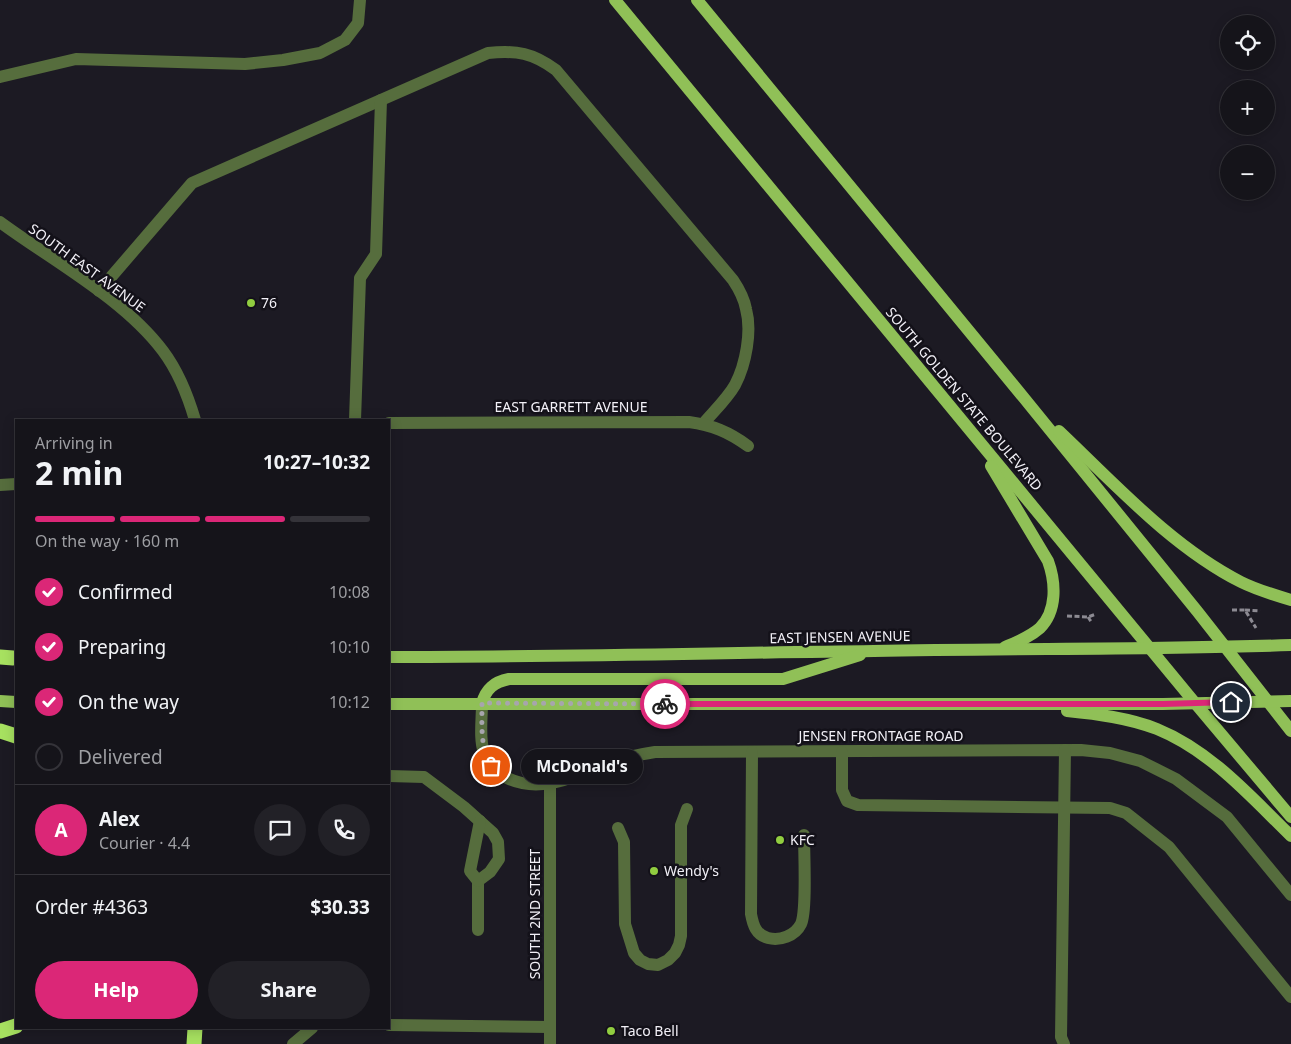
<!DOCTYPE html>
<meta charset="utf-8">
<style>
:root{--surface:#15141a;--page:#222127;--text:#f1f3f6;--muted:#9d9ea2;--line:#343339;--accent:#db2777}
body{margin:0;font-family:"Noto Sans",sans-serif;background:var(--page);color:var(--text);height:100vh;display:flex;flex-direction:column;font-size:19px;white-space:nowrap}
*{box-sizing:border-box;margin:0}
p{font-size:16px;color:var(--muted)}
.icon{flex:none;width:28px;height:28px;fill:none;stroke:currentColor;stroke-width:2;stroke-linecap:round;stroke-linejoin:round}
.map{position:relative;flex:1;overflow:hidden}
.sheet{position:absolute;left:15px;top:419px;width:375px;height:610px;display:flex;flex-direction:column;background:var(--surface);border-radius:0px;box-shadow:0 2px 12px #0003,0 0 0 1px var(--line)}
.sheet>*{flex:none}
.tools{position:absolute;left:1220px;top:15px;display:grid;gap:10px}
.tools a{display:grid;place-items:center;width:55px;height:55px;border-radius:50%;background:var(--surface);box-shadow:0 2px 12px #0003,0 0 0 1px var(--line);font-size:25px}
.pin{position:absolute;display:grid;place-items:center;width:42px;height:42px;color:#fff;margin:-21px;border:2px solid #fff;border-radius:50%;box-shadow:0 1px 5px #0007}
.courier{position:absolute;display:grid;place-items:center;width:50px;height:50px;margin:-25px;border:4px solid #db2777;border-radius:50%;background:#fff;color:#222;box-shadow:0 1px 6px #0007}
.bubble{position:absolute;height:35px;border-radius:18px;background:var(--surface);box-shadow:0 2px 12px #0003,0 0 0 1px var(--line);font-size:16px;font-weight:700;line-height:35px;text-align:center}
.head em{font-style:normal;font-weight:700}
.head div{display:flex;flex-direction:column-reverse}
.head{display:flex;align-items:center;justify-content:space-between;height:85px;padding:0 20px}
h1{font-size:32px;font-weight:700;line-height:38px}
.bar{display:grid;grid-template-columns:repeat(4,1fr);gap:8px 5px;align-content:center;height:60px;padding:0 20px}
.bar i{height:6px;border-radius:4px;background:var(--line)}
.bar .current{background:var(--accent)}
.bar p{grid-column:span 4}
.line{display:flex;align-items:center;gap:12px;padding:0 20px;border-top:1px solid var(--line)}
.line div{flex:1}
.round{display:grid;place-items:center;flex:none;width:52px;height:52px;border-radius:26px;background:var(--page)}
ol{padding:0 20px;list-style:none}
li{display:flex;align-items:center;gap:15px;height:55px}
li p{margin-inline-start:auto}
li .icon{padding:5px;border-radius:50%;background:var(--accent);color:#fff;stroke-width:4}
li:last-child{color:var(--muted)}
li i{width:28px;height:28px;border:2px solid var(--line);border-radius:50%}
.button{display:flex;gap:10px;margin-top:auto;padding:10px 20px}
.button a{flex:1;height:58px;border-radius:30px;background:var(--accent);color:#fff;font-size:20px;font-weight:700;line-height:58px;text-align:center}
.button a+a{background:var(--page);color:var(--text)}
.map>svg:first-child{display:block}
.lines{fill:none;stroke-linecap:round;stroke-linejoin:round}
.path{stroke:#8c8a92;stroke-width:3;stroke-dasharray:5 2.5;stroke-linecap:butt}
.minor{stroke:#566d3d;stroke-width:12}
.major{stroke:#90c057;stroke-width:12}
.highway{stroke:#a7e160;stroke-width:15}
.done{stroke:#a7a5ad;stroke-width:5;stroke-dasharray:0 9}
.route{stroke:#db2777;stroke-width:6}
.poi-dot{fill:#91cd40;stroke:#131119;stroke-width:2}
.labels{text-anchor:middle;stroke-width:5;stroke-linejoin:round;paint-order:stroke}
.street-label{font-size:14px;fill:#f2f0f7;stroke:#131119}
.poi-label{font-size:14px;fill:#f2f0f7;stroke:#131119;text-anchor:start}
</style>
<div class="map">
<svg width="1291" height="1044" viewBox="0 0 1291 1044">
<rect width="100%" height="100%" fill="#1c1a23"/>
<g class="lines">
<g class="path">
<polyline points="1232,610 1245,610 1256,628"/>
<polyline points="1245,610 1260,611"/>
<polyline points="1067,616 1088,617 1096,614"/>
<polyline points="1088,617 1092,623"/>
</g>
<g class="minor">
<polyline points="0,77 76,59 245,64 283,60 320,53 345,40 358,23 360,0"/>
<path d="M0,222C53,261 124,299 163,351C178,371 188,396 195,420"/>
<path d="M99,291L192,183L488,53C517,50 533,53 556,70L733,280C739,289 744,298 746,309C752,331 746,364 735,385C727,399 714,411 703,424"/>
<polyline points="355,420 360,278 376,254 381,100"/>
<path d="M389,423L689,422C712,425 729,432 748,446"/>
<polyline points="0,485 16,484"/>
<path d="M482,703C482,720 479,738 484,753C488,765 496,773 507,778C544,796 582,772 617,761C630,756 642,754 655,752L1081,750L1110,753L1140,761L1176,779L1227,817L1291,895"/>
<path d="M752,752L751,914C753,925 756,935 768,938C780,941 795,936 801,924C807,911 804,853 804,835"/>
<polyline points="842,752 842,790 847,801 858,805 1110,808 1126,813 1169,847 1291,997"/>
<polyline points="389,776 424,777 464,807 493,833 498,842 499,859 490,872 478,881 478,930"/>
<polyline points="618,828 624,842 625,924 634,953 640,960 648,964 658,965 668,960 675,953 679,945 681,936 681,825 687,809"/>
<polyline points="478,881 470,871 480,821"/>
<polyline points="389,1025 550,1027"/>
<polyline points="293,1044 312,1028"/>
<polyline points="550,1044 550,785"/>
<polyline points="1064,1044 1061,1037 1065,750"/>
</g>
<g class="major">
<polyline points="615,0 1195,703 1291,817"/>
<polyline points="697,0 1024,398 1197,611 1291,731"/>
<path d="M1059,431C1115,484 1172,547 1241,582C1257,590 1274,595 1291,600"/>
<path d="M991,466L1048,561C1056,583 1057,611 1040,628C1030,637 1017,642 1005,647"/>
<path d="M389,657C551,657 712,653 874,651C1013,648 1152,650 1291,645"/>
<polyline points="0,701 16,702"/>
<path d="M482,703C486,689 494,682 509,679H783L860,655"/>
<polyline points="389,704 1163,704 1291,701"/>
<path d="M1067,711C1097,714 1129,718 1157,729C1211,751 1251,797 1291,836"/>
</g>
<g class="highway">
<polyline points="0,657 13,658"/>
<polyline points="0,731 16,736"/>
<polyline points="0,1031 16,1026"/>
<polyline points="194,1044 195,1028"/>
</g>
</g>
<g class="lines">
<path class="done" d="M491,766C480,746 482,726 482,703L665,704"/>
<polyline class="route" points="665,704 1163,704 1231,702"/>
</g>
<g class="poi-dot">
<circle cx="251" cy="303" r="5"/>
<circle cx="780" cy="840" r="5"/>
<circle cx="654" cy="871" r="5"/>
<circle cx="611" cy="1031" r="5"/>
</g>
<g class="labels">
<g class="street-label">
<text transform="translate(87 268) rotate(36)" y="5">SOUTH EAST AVENUE</text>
<text transform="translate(964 399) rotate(50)" y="5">SOUTH GOLDEN STATE BOULEVARD</text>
<text x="571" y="412">EAST GARRETT AVENUE</text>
<text transform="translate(840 637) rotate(-1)" y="5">EAST JENSEN AVENUE</text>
<text x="881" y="741">JENSEN FRONTAGE ROAD</text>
<text transform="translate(535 914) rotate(-90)" y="5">SOUTH 2ND STREET</text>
</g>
<g class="poi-label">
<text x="261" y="308">76</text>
<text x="790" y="845">KFC</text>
<text x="664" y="876">Wendy's</text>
<text x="621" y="1036">Taco Bell</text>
</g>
</g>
</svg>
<div class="tools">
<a><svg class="icon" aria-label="locate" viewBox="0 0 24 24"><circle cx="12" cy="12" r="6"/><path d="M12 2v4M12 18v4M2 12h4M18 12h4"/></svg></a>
<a>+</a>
<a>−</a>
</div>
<div class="pin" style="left:491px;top:766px;background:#ea580c"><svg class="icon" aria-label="bag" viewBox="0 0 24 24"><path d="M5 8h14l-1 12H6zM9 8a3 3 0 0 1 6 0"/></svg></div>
<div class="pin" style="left:1231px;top:702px;background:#1f2937"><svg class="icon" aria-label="home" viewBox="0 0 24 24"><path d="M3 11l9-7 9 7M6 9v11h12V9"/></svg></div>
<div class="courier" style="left:665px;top:704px"><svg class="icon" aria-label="bike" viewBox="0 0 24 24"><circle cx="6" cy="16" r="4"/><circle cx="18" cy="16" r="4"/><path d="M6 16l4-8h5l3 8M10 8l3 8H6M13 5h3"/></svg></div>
<div class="bubble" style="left:521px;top:749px;width:122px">McDonald's</div>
<section class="sheet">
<div class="head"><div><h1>2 min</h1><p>Arriving in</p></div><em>10:27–10:32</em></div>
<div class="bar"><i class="current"></i><i class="current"></i><i class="current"></i><i></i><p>On the way · 160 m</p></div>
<ol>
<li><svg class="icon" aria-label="check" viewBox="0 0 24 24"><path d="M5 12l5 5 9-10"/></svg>Confirmed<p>10:08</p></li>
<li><svg class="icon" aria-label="check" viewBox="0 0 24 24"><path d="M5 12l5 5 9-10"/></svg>Preparing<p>10:10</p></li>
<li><svg class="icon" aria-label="check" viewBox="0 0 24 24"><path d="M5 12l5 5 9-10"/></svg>On the way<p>10:12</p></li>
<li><i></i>Delivered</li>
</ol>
<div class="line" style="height:90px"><b class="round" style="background:var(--accent);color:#fff">A</b><div><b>Alex</b><p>Courier · 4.4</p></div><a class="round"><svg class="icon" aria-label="chat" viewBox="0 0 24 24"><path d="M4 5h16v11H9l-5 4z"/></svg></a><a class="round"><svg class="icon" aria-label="phone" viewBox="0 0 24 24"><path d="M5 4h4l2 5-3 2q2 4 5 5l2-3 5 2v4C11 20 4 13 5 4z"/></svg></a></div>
<div class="line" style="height:65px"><div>Order #4363</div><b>$30.33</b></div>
<div class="button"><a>Help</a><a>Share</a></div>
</section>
</div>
